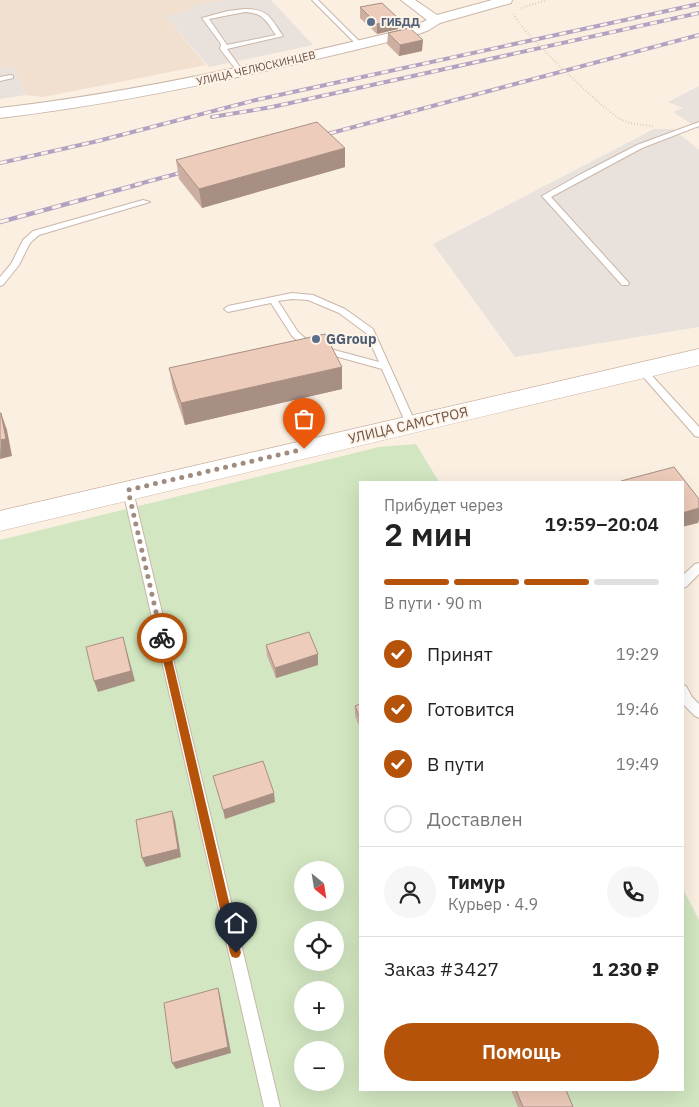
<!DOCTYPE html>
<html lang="ru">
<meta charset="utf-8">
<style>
:root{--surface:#fff;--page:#f6f6f6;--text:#222;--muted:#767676;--line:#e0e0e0;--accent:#b45309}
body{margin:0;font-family:"IBM Plex Sans",sans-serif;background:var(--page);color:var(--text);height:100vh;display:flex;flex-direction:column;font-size:19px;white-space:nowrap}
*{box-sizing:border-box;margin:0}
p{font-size:16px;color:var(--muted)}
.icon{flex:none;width:28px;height:28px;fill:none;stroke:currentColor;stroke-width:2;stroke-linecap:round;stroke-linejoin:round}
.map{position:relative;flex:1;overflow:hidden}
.sheet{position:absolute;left:359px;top:481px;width:325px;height:610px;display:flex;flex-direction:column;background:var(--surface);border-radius:0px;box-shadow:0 5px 20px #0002}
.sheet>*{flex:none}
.needle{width:32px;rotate:150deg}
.fabs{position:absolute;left:294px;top:861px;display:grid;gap:10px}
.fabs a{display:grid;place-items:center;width:50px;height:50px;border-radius:50%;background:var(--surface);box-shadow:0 5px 20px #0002;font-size:25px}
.pin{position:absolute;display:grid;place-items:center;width:42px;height:42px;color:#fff;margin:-51px -21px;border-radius:50% 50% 50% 0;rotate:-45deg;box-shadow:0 0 5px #0007}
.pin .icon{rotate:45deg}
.courier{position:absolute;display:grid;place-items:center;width:50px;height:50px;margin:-25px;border:4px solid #b45309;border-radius:50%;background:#fff;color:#222;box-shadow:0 1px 6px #0007}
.summary em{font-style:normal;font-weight:600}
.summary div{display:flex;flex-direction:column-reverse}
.summary{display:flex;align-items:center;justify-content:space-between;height:85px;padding:0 25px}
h1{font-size:32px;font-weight:600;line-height:38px}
.bar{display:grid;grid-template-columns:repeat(4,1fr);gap:8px 5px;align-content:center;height:60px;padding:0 25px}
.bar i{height:6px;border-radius:4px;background:var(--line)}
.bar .selected{background:var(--accent)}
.bar p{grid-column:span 4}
.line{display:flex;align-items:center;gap:12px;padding:0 25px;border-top:1px solid var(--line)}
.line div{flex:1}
.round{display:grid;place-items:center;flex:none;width:52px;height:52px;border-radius:26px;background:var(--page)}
ol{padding:0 25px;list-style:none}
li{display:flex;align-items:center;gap:15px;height:55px}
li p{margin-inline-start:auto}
li .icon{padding:5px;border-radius:50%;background:var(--accent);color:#fff;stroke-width:4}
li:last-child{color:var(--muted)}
li i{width:28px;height:28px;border:2px solid var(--line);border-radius:50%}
.action{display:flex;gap:10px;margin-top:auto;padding:10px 25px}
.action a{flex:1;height:58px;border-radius:30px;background:var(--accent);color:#fff;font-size:20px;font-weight:600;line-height:58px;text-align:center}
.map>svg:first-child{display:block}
.residential{fill:#f1e0d0}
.industrial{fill:#e9e2dc}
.green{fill:#d2e6c1;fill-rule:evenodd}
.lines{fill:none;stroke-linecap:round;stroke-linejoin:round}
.lane-casing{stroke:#c9b6a9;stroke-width:2}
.street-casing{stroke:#c9b6a9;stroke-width:2}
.secondary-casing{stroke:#cfb8a9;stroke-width:1}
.path{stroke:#d2b09f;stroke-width:2;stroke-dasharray:0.5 2.5;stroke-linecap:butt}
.lane{fill:#fff;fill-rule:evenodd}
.street{fill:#fff;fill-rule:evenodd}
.secondary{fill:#fff;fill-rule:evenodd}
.rail-far1-casing{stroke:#b1a2c2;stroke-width:4}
.rail-casing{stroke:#b1a2c2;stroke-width:4.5}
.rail-far1{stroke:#fef3e7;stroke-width:2.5;stroke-dasharray:7;stroke-linecap:butt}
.rail{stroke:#fef3e7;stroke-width:3;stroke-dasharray:9;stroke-linecap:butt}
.wall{fill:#cdafa1}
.shaded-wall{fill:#a78f83}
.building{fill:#ecb;stroke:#a78f83}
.route{fill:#b45309}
.done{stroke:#a08b7f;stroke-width:5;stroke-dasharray:0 9}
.service-dot{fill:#5c6f8a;stroke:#fef3e7;stroke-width:2}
.labels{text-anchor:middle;stroke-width:4;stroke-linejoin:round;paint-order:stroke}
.far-service-label{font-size:11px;font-weight:bold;fill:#4e5e75;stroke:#fef3e7;text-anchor:start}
.far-street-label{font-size:11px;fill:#6f554a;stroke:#fef3e7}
.service-label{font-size:14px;font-weight:bold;fill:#4e5e75;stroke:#fef3e7;text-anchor:start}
.street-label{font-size:14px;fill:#6f554a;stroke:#fef3e7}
</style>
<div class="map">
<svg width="699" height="1107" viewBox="0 0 699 1107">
<rect width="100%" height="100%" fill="#faefe1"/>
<polygon class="residential" points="0,0 226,0 188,7 191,11 165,16 206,65 43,97 26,95 13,66 0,69"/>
<g class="industrial">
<polygon points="226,0 271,0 313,45 209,67 165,16 191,11 188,7"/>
<polygon points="13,66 26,95 0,99 0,69"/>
<polygon points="699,86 699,129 673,112 683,108 668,102"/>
<polygon points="654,129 673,129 699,150 699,327 515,357 433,244"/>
</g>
<path class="green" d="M416,444L439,482H360V1090H682L683,889L699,920V1107H0V540L379,447ZM302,870H335V902H302ZM302,930H335V962H302ZM302,990H335V1022H302ZM302,1050H335V1082H302Z"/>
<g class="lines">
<defs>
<g id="lane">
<polygon points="312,0 318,0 361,43 361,45 357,45"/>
<path d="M245,9C269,9 271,19 283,36L227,49L243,71L240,73L238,72L220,49L221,44L202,18L228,11ZM245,12C264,13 266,21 276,35L227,45L209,19Z"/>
<polygon points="11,75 13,76 13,78 0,81 0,77"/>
<polygon points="699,122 699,126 642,148 551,197 629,283 628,285 622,285 542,196 581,174 637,145"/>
<polygon points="143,200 150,202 39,235 30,243 19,265 3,285 0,286 0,277 11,264 23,240 33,231"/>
<path d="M292,293L313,295L345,309L373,329L416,424L415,426L411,427L406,424L382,369L306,348L292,336L271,303L228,312L224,309L228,306ZM292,299L308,300L339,313L366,333L379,362L312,344L298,332L278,301Z"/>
<polygon points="642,367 645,368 699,427 699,437 695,436 639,372 637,370"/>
<polygon points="128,487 133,491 280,1107 264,1107 123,491"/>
<polygon points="699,563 699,574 686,587 682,588 682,576 695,564"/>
<polygon points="682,685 686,686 692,697 699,704 699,718 695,716 682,703"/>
</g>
<path id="street" d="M401,0H415L437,15L492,0H512L511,3L440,23L429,30L416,35C279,69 141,101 0,118V108C138,92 272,61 407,29L427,20Z"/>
<polygon id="secondary" points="699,349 699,365 0,531 0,511"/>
</defs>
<use href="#lane" class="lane-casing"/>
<use href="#street" class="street-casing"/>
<use href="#secondary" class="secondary-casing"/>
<g class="path">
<polyline points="521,8 547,0"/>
<path d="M514,14C517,28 603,109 620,119C632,125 642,125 654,126"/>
</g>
<use href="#lane" class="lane"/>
<use href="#street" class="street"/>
<use href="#secondary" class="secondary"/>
<defs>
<g id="rail-far1">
<polyline points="212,117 272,107 699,13"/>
<polyline points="316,137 699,35"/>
<polyline points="0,163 98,141 256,100 699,4"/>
<polyline points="135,185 191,170"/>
</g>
<polyline id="rail" points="0,222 140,184"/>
</defs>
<use href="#rail-far1" class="rail-far1-casing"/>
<use href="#rail" class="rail-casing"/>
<use href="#rail-far1" class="rail-far1"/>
<use href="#rail" class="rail"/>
</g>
<g class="wall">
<polygon points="360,7 399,19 398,29 377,34 360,18"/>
<polygon points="388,33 422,51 399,56 387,44"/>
<polygon points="176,160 345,167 202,208 179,179"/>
<polygon points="342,367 342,389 185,425 173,389 169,368"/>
<polygon points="266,645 318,654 318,665 276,678 267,656"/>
<polygon points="360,704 360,728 355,716 355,706"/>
<polygon points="511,1090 566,1090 573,1107 518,1107"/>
</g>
<g class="shaded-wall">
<polygon points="399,19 398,29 377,34 377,24"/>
<polygon points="423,40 422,51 399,56 400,45"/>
<polygon points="345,148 345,167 202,208 199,189"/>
<polygon points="342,367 342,389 185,425 181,403"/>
<polygon points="1,413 7,430 12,456 0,459"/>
<polygon points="699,508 699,520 698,523 682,527 682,513"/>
<polygon points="123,637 135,681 98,692 94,681"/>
<polygon points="318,654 318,665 276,678 275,668"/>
<polygon points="274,793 275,802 225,819 223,810"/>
<polygon points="172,811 175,820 181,857 146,867 142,858"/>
<polygon points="218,988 220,995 231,1053 176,1069 172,1063"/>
</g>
<g class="building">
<polygon points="382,3 399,19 377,24 360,7"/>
<polygon points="410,28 423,40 400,45 388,33"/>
<polygon points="317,122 345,148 199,189 176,160"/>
<polygon points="325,334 342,367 181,403 169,368"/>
<polygon points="0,413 1,413 6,439 0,440"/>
<polygon points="674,467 699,499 699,508 682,513 682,482 622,482 621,481"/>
<polygon points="309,632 318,654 275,668 266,645"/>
<polygon points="123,637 131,671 94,681 86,647"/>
<polygon points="360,704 360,718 355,706"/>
<polygon points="263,761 274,793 223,810 213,776"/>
<polygon points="172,811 178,849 142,858 136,820"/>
<polygon points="218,988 228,1047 172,1063 164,1003"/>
<polygon points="516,1090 566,1090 573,1107 523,1107"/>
</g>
<polygon class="route" points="162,635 167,638 241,953 239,957 236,958 232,957 230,953 158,638"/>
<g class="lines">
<polyline class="done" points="162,638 128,490 304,449"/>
</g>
<g class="service-dot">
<circle cx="371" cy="22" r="5"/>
<circle cx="316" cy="339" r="5"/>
</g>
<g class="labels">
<g class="far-service-label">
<text x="381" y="26">ГИБДД</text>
</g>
<g class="far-street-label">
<text transform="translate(256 68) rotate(-13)" y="4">УЛИЦА ЧЕЛЮСКИНЦЕВ</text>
</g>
<g class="service-label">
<text x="326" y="344">GGroup</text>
</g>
<g class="street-label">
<text transform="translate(408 425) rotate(-13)" y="5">УЛИЦА САМСТРОЯ</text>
</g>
</g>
</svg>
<div class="fabs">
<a><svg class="needle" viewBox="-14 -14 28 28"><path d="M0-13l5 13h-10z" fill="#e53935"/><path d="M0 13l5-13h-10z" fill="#767676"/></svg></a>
<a><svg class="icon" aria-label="locate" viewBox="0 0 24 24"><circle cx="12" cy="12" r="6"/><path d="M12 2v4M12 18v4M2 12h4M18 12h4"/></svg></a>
<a>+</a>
<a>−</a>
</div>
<div class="pin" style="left:304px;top:449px;background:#ea580c"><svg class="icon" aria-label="bag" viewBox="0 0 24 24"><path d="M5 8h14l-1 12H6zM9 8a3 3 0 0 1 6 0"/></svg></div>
<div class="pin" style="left:236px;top:953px;background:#1f2937"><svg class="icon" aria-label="home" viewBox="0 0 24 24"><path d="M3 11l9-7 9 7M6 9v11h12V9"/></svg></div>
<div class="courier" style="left:162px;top:638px"><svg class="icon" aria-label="bike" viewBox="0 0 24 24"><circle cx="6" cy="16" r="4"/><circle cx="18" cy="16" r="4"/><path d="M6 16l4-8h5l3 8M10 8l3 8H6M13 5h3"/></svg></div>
<section class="sheet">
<div class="summary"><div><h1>2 мин</h1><p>Прибудет через</p></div><em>19:59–20:04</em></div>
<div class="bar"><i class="selected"></i><i class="selected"></i><i class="selected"></i><i></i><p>В пути · 90 m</p></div>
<ol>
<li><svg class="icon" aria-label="check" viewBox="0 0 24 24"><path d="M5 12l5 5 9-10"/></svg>Принят<p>19:29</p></li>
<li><svg class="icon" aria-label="check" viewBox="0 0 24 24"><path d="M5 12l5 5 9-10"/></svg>Готовится<p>19:46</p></li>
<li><svg class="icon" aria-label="check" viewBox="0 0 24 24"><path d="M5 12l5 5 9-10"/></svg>В пути<p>19:49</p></li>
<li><i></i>Доставлен</li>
</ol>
<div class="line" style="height:90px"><a class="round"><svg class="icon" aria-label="person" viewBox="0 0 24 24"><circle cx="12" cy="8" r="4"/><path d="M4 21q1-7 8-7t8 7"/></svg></a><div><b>Тимур</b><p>Курьер · 4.9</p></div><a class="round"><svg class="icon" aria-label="phone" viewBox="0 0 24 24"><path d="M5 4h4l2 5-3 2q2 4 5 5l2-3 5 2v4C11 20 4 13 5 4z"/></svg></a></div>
<div class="line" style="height:65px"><div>Заказ #3427</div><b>1 230 ₽</b></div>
<div class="action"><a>Помощь</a></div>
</section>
</div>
